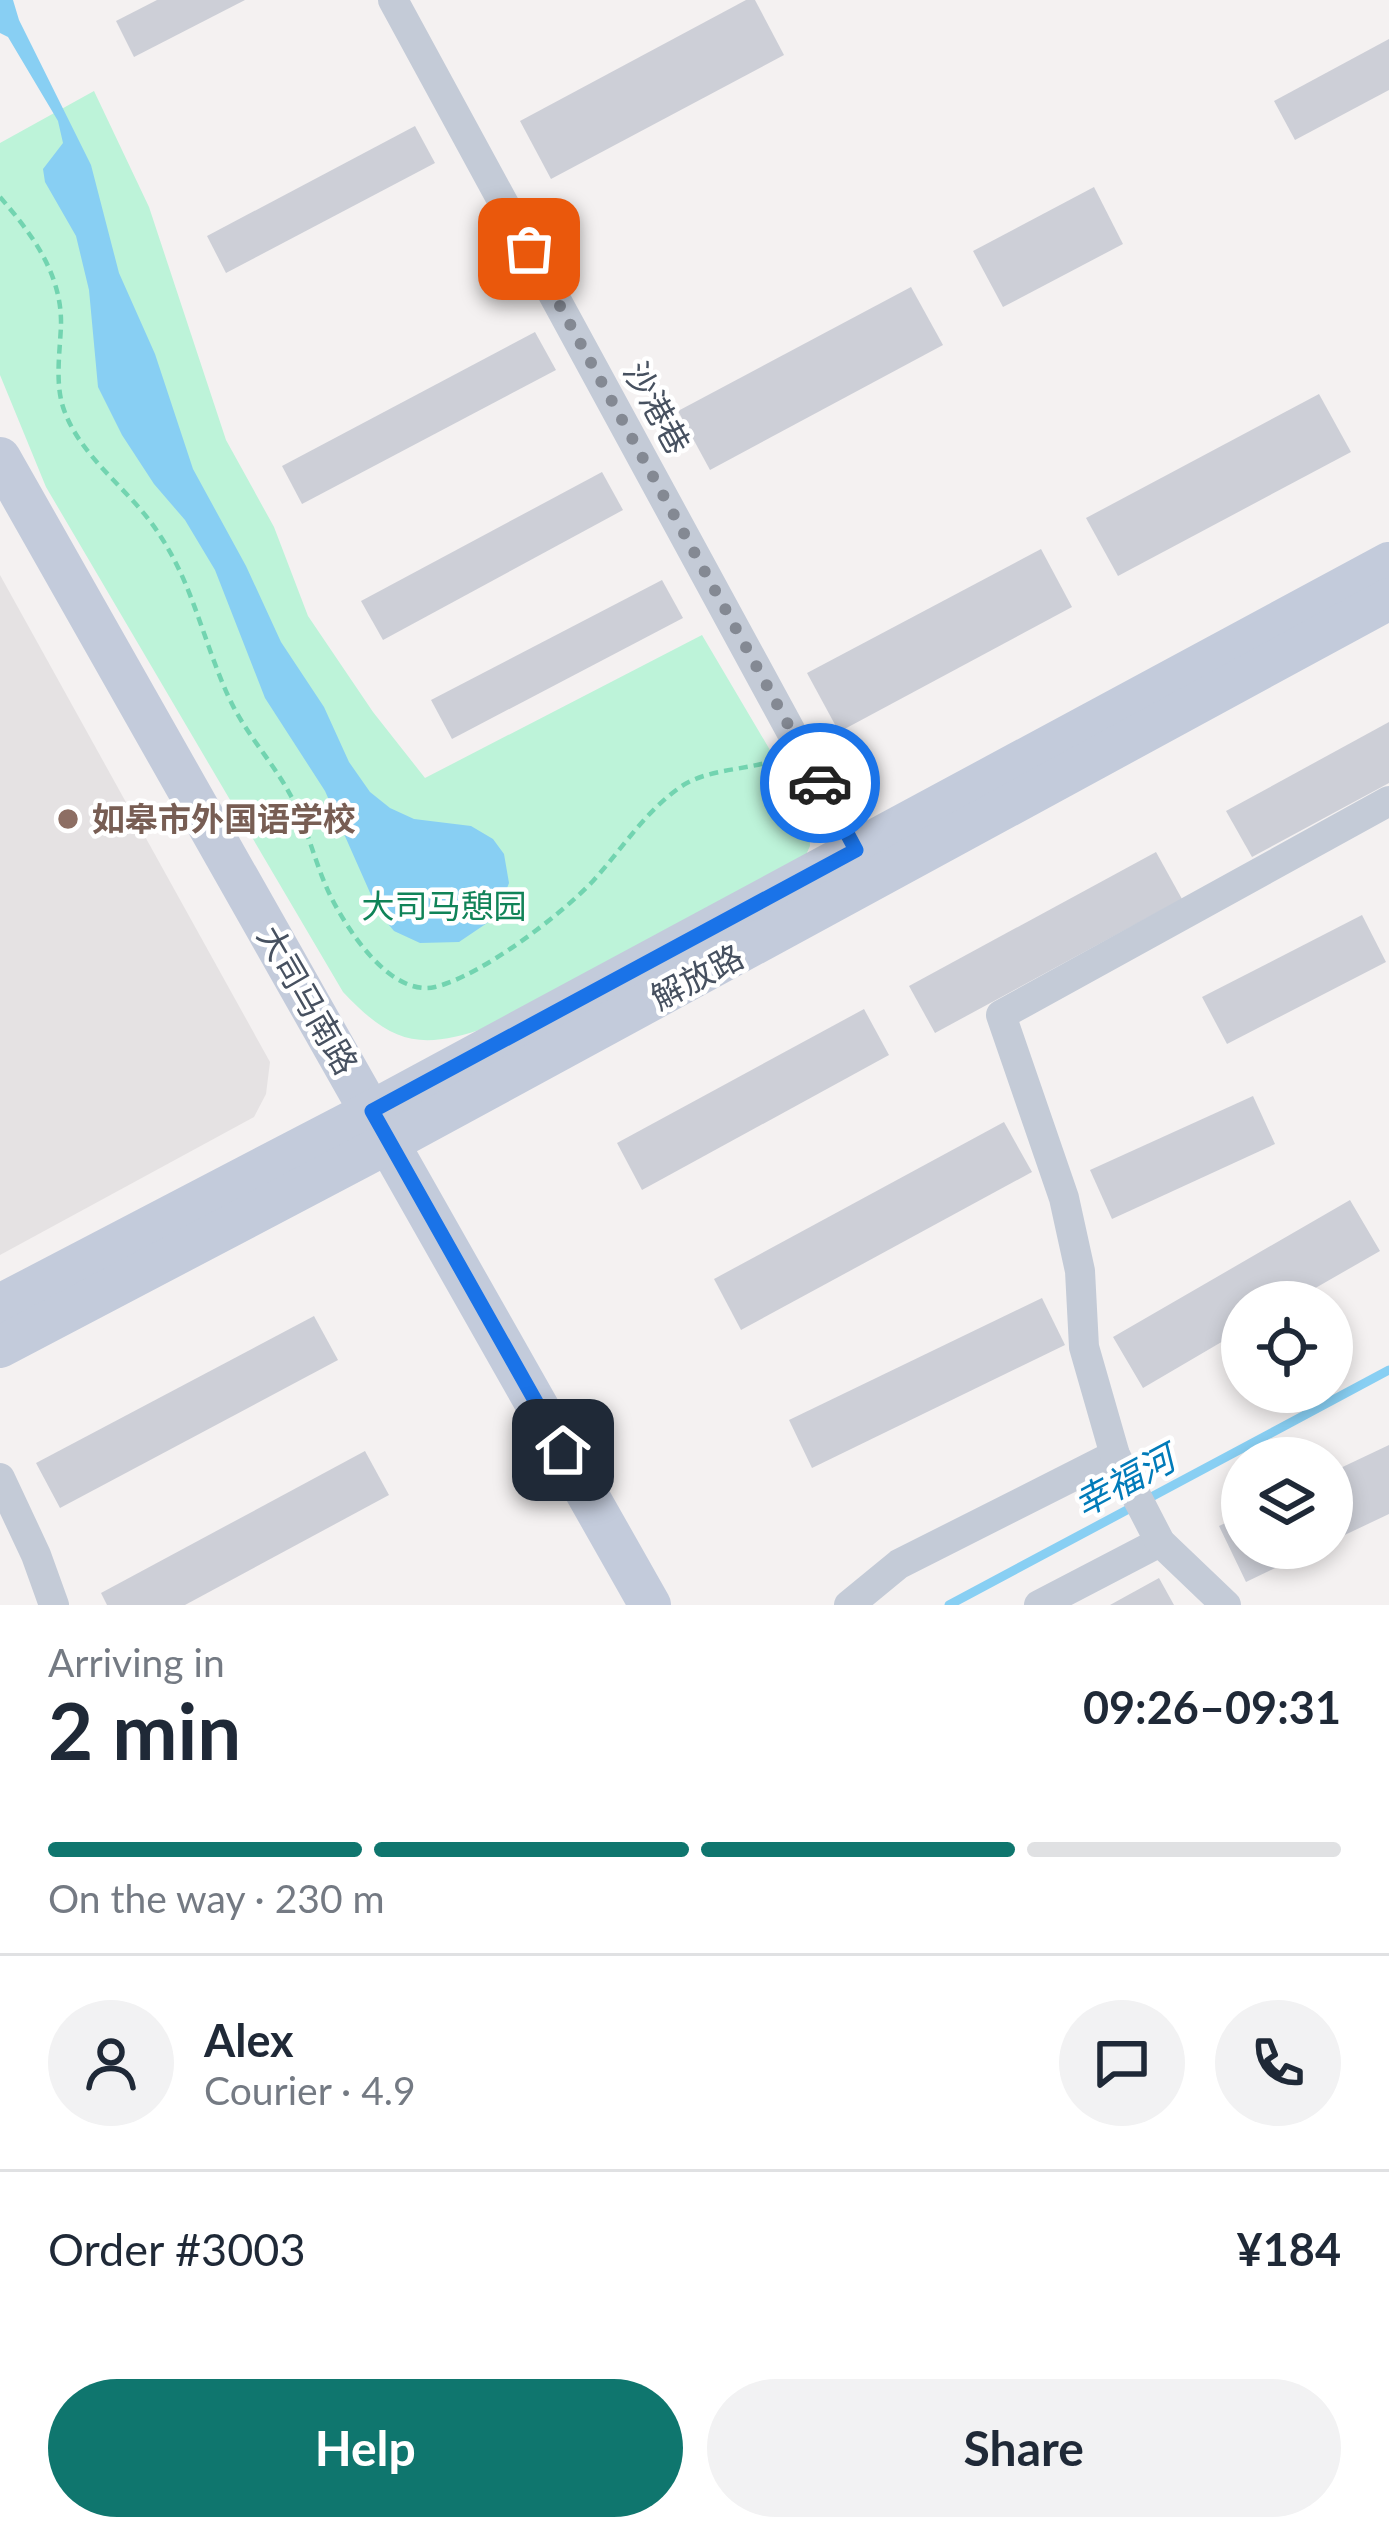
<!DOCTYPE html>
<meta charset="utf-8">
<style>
:root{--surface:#fff;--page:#f2f2f3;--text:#1f2937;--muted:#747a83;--line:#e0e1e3;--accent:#0f766e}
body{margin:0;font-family:Lato,"Noto Sans SC",sans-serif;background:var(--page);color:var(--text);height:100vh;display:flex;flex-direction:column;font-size:45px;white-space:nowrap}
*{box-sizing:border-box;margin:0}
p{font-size:39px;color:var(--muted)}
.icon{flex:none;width:66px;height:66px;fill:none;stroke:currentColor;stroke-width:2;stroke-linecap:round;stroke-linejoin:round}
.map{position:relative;height:1605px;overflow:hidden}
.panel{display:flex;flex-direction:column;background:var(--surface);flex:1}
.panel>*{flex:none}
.controls{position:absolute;left:1221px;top:1281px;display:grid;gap:24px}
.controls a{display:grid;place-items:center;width:132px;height:132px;border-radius:50%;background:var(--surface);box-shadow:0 6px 18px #0003;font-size:60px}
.pin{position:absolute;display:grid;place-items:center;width:102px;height:102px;color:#fff;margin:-51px;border-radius:24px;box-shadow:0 6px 18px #0006}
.courier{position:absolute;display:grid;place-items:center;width:120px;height:120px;margin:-60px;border:9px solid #1a73e8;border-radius:50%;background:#fff;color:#222;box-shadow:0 3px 15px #0007}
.headline em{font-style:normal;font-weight:700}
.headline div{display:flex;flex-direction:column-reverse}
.headline{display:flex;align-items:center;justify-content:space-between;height:204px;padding:0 48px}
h1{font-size:78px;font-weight:700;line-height:90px}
.bar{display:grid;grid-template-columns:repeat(4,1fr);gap:18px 12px;align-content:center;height:144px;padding:0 48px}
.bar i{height:15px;border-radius:9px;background:var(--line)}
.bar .current{background:var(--accent)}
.bar p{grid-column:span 4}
.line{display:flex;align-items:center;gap:30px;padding:0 48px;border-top:3px solid var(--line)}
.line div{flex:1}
.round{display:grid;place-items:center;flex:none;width:126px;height:126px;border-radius:63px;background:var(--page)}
.action{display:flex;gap:24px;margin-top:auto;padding:24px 48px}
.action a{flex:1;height:138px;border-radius:72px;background:var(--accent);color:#fff;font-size:48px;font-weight:700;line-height:138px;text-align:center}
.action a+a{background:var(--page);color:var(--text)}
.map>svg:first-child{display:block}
.education{fill:#e5e2e3}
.green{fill:#bdf3d9}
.water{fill:#88cff3}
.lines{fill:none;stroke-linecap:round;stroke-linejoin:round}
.stream{stroke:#88cff3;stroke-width:9}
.building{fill:#cdcfd7}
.path{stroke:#72d4b0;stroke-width:4.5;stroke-dasharray:9 6;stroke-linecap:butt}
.street{stroke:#c4cbd7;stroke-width:30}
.secondary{stroke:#c3cbdb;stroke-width:42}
.done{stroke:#848993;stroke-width:12;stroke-dasharray:0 21.6}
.route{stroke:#1a73e8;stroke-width:15}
.education-dot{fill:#8d6e63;stroke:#fff;stroke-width:4.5}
.labels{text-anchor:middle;stroke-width:9;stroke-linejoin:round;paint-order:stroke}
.street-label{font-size:33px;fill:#475160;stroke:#fff}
.education-label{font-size:33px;font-weight:bold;fill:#785e54;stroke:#fff;text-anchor:start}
.park-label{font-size:33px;fill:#108358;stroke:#fff}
.water-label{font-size:36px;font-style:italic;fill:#017bb9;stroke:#fff}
</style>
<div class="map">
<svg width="1389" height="1605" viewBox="0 0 1389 1605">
<rect width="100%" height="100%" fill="#f4f1f1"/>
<polygon class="education" points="0,575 270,1062 266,1094 254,1117 0,1255"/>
<path class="green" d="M94,91L149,207L226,440L274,527L308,616L373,712L425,778L702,635L809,816L810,846L800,868L488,1027C420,1051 392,1044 343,992L46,487L0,375V143Z"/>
<polygon class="water" points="0,0 13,0 19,20 91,165 119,273 155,354 193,469 246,566 281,642 324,707 349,762 370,792 390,808 414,819 471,826 493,839 504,854 509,883 496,917 459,942 420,943 394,931 379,913 325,791 265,698 215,570 185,520 154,484 122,435 98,387 89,290 76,236 45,182 43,169 63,143 58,121 8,37 0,33"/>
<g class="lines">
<polyline class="stream" points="949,1605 1389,1370"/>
</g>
<g class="building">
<polygon points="157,0 245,0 134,57 116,21"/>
<polygon points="746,0 755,0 784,55 551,179 520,121"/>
<polygon points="1389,39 1389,90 1295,140 1274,101"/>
<polygon points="415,126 435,163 226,273 207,236"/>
<polygon points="1094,187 1123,244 1003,307 973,251"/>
<polygon points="911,287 943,345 710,470 678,411"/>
<polygon points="535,332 556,370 302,504 282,466"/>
<polygon points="1319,394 1351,452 1118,576 1086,518"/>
<polygon points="602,472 623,510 383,640 361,601"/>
<polygon points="1041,549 1072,607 839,732 807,673"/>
<polygon points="662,580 683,618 452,739 431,700"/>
<polygon points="1389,722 1389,783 1252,857 1226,811"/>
<polygon points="1156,852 1182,899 935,1033 909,986"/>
<polygon points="1362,915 1386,962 1227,1044 1202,997"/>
<polygon points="864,1009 889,1055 642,1190 617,1143"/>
<polygon points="1253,1096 1275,1144 1112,1219 1090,1170"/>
<polygon points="1004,1122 1032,1172 741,1330 714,1279"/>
<polygon points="1350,1200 1380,1251 1291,1302 1242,1302 1242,1330 1143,1388 1113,1337"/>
<polygon points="1042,1298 1065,1345 812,1468 789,1420"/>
<polygon points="314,1316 338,1360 60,1508 36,1463"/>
<polygon points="1389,1445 1389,1514 1332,1541 1332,1472"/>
<polygon points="365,1451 389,1495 185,1605 107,1605 101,1593"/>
<polygon points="1242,1515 1242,1548 1317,1548 1246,1582 1219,1526"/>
<polygon points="1159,1578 1174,1605 1110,1605"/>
</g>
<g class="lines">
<path class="path" d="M0,197C32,234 62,274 61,325C60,351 55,382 63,407C80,459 133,491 161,537C195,589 205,649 232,704C248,736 274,764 291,796C308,828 315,865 331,897C348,931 391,997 435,987C481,976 561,915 593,881C622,849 644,813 679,788C707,768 744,771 775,760"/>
<g class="street">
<polyline points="393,0 856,851"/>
<polyline points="0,1478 36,1555 54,1605"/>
<polyline points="849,1605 899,1564 1115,1455"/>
<polyline points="1039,1605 1160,1542"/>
<polyline points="1226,1605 1160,1542 1115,1455 1084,1347 1080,1271 1064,1198 1001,1015 1389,801"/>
</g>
<g class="secondary">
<polyline points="0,458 650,1605"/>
<polyline points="0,1305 372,1111 1389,563"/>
<polyline points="0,1347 390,1142 1389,599"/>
</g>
</g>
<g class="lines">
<polyline class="done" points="529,249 820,783"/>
<polyline class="route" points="563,1450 372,1111 856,850 820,783"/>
</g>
<circle class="education-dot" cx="68" cy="819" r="12"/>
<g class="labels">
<g class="street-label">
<text transform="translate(657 408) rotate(61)" y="12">沙港巷</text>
<text transform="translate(697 977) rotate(-28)" y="12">解放路</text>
<text transform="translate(308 1000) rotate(60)" y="12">大司马南路</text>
</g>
<g class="education-label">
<text x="92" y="831">如皋市外国语学校</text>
</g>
<g class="park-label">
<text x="444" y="918">大司马憩园</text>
</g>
<g class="water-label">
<text transform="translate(1124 1481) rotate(-28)" y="13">幸福河</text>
</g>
</g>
</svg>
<div class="controls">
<a><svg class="icon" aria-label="locate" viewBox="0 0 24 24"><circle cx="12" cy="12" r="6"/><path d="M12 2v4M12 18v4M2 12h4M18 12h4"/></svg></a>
<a><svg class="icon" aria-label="layers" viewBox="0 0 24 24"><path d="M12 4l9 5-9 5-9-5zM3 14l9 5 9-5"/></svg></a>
</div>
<div class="pin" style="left:529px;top:249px;background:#ea580c"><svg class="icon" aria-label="bag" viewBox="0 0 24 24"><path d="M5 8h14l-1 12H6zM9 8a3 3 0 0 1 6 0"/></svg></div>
<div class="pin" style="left:563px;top:1450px;background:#1f2937"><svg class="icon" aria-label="home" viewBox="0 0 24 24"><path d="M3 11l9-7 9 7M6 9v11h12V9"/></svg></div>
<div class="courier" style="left:820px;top:783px"><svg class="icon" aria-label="car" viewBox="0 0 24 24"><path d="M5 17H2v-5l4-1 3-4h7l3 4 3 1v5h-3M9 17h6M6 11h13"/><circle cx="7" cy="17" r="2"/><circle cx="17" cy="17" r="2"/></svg></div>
</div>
<section class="panel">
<div class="headline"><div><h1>2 min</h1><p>Arriving in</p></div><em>09:26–09:31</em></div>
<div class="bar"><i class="current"></i><i class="current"></i><i class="current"></i><i></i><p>On the way · 230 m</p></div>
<div class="line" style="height:216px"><a class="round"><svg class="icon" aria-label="person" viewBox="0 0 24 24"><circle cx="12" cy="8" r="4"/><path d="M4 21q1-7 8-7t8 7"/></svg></a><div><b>Alex</b><p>Courier · 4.9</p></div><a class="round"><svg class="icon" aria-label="chat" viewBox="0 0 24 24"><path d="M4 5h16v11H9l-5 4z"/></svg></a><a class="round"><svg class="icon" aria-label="phone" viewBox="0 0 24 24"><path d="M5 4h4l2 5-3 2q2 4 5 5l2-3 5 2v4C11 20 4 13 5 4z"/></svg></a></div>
<div class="line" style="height:156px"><div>Order #3003</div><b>¥184</b></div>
<div class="action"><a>Help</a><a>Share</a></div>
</section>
